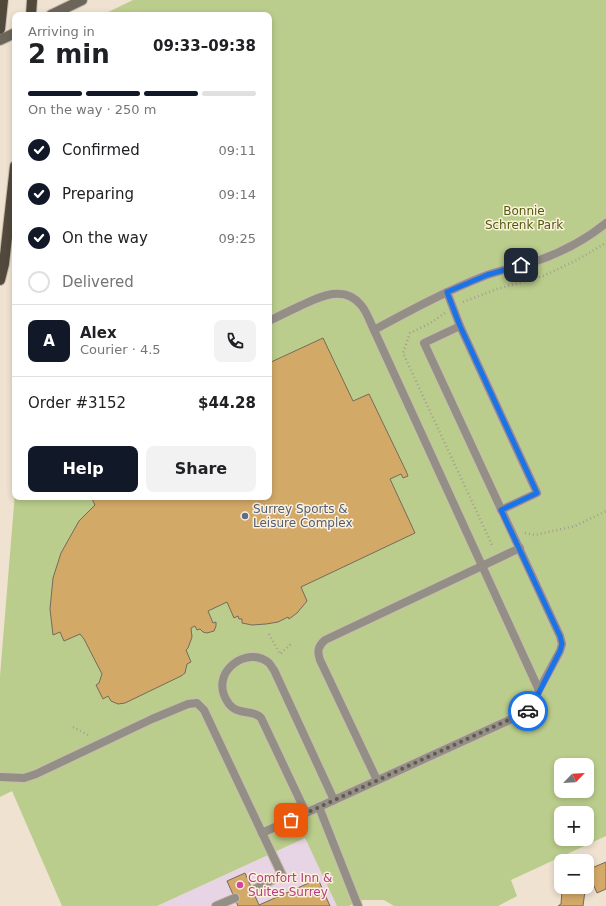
<!DOCTYPE html>
<meta charset="utf-8">
<style>
:root{--surface:#fff;--page:#f2f2f2;--text:#202124;--muted:#757577;--line:#e0e0e0;--accent:#111827}
body{margin:0;font-family:"DejaVu Sans",sans-serif;background:var(--page);color:var(--text);height:100vh;display:flex;flex-direction:column;font-size:15px;white-space:nowrap}
*{box-sizing:border-box;margin:0}
p{font-size:13px;color:var(--muted)}
.icon{flex:none;width:22px;height:22px;fill:none;stroke:currentColor;stroke-width:2;stroke-linecap:round;stroke-linejoin:round}
.map{position:relative;flex:1;overflow:hidden}
.sheet{position:absolute;left:12px;top:12px;width:260px;height:488px;display:flex;flex-direction:column;background:var(--surface);border-radius:8px;box-shadow:0 2px 6px #0003}
.sheet>*{flex:none}
.needle{width:26px;rotate:65deg}
.controls{position:absolute;left:554px;top:758px;display:grid;gap:8px}
.controls a{display:grid;place-items:center;width:40px;height:40px;border-radius:8px;background:var(--surface);box-shadow:0 2px 6px #0003;font-size:20px}
.pin{position:absolute;display:grid;place-items:center;width:34px;height:34px;color:#fff;margin:-17px;border-radius:8px;box-shadow:0 2px 6px #0006}
.courier{position:absolute;display:grid;place-items:center;width:40px;height:40px;margin:-20px;border:3px solid #1a73e8;border-radius:50%;background:#fff;color:#222;box-shadow:0 1px 5px #0007}
.headline em{font-style:normal;font-weight:700}
.headline div{display:flex;flex-direction:column-reverse}
.headline{display:flex;align-items:center;justify-content:space-between;height:68px;padding:0 16px}
h1{font-size:26px;font-weight:700;line-height:30px}
.bar{display:grid;grid-template-columns:repeat(4,1fr);gap:6px 4px;align-content:center;height:48px;padding:0 16px}
.bar i{height:5px;border-radius:3px;background:var(--line)}
.bar .active{background:var(--accent)}
.bar p{grid-column:span 4}
.line{display:flex;align-items:center;gap:10px;padding:0 16px;border-top:1px solid var(--line)}
.line div{flex:1}
.round{display:grid;place-items:center;flex:none;width:42px;height:42px;border-radius:8px;background:var(--page)}
ol{padding:0 16px;list-style:none}
li{display:flex;align-items:center;gap:12px;height:44px}
li p{margin-inline-start:auto}
li .icon{padding:4px;border-radius:50%;background:var(--accent);color:#fff;stroke-width:4}
li:last-child{color:var(--muted)}
li i{width:22px;height:22px;border:2px solid var(--line);border-radius:50%}
.cta{display:flex;gap:8px;margin-top:auto;padding:8px 16px}
.cta a{flex:1;height:46px;border-radius:8px;background:var(--accent);color:#fff;font-size:16px;font-weight:700;line-height:46px;text-align:center}
.cta a+a{background:var(--page);color:var(--text)}
.map>svg:first-child{display:block}
.commercial{fill:#e7d4e4}
.green{fill:#bbcd8c;fill-rule:evenodd}
.building{fill:#d3a968;stroke:#766a5a}
.lines{fill:none;stroke-linecap:round;stroke-linejoin:round}
.lane-casing{stroke:#c8bdad;stroke-width:10}
.secondary-casing{stroke:#c8bdad;stroke-width:12}
.primary-casing{stroke:#c8bdad;stroke-width:12}
.path{stroke:#a79d8f;stroke-width:2.5;stroke-dasharray:1 3;stroke-linecap:butt}
.lane{stroke:#938e86;stroke-width:8}
.secondary{stroke:#6c655a;stroke-width:10}
.primary{stroke:#51493b;stroke-width:10}
.done{stroke:#635b51;stroke-width:4;stroke-dasharray:0 7.2}
.route{stroke:#1a73e8;stroke-width:5}
.service-dot{fill:#5c6f8a;stroke:#fdf0dd;stroke-width:1.5}
.hotel-dot{fill:#d1479c;stroke:#fdf0dd;stroke-width:1.5}
.labels{text-anchor:middle;stroke-width:3;stroke-linejoin:round;paint-order:stroke}
.park-label{font-size:12px;fill:#4e5d0f;stroke:#fdf0dd}
.service-label{font-size:12px;fill:#4e5e75;stroke:#fdf0dd;text-anchor:start}
.hotel-label{font-size:12px;fill:#b23c85;stroke:#fdf0dd;text-anchor:start}
</style>
<div class="map">
<svg width="606" height="906" viewBox="0 0 606 906">
<rect width="100%" height="100%" fill="#efe2d0"/>
<polygon class="commercial" points="305,838 337,906 157,906"/>
<path class="green" d="M133,0H606V836L511,880L517,896L498,906H394L384,900H363L349,906H337L305,838L157,906H62L12,791L0,797V676L15,493V497H269V15H102ZM561,765H587V791H561ZM561,813H587V839H561Z"/>
<g class="building">
<polygon points="323,338 353,401 369,394 406,471 408,476 403,478 401,474 390,479 415,533 301,587 307,601 297,613 289,619 288,617 278,622 266,624 252,625 242,623 242,619 239,619 238,616 234,618 227,602 208,611 213,623 216,622 216,626 214,631 207,633 203,632 200,629 197,630 195,626 191,628 192,637 188,648 186,650 191,662 187,664 185,673 181,676 125,703 118,704 111,701 108,696 103,699 96,685 99,683 102,674 84,639 80,634 64,641 60,632 53,635 50,609 53,578 61,553 79,521 95,505 91,497 269,497 269,363"/>
<polygon points="606,862 606,889 597,893 587,870"/>
<polygon points="245,873 259,905 318,879 330,906 238,906 227,881"/>
<polygon points="562,891 580,893 580,891 585,891 583,906 558,906 561,904"/>
</g>
<g class="lines">
<defs>
<g id="lane">
<polyline points="447,292 460,326 537,493 501,510"/>
<path d="M269,321C279,316 289,311 300,306C319,297 344,284 361,305C367,312 370,322 374,330"/>
<polyline points="460,326 424,343 560,636 562,644 560,651 539,690"/>
<polyline points="0,777 24,778 36,774 152,719 188,704 197,703 204,710 282,875 253,890"/>
<path d="M377,780L320,660C317,651 318,646 325,640L520,548"/>
<polyline points="319,807 358,906"/>
<path d="M306,813L263,722C262,719 260,716 257,715C249,710 238,715 229,704C206,673 248,644 269,663C271,665 272,668 274,670L334,800"/>
<path d="M262,833L527,712L531,708L539,690C485,570 428,450 374,330C411,310 448,290 487,275C501,270 516,267 531,263C558,254 584,241 606,223"/>
<polyline points="216,906 235,898"/>
</g>
<g id="secondary">
<polyline points="51,15 82,0"/>
<polyline points="0,40 15,33"/>
</g>
<g id="primary">
<polyline points="31,15 32,0"/>
<polyline points="0,29 3,0"/>
<polyline points="0,280 4,264 15,166"/>
</g>
</defs>
<use href="#lane" class="lane-casing"/>
<use href="#secondary" class="secondary-casing"/>
<use href="#primary" class="primary-casing"/>
<g class="path">
<polyline points="463,302 497,289 543,276 575,261 606,243"/>
<polyline points="445,313 429,324 410,333 403,353 493,547"/>
<polyline points="525,533 535,535 575,526 606,511"/>
<polyline points="269,634 280,654 292,643"/>
<polyline points="73,727 90,736"/>
</g>
<use href="#lane" class="lane"/>
<use href="#secondary" class="secondary"/>
<use href="#primary" class="primary"/>
</g>
<g class="lines">
<polyline class="done" points="291,820 528,711"/>
<polyline class="route" points="521,265 487,275 447,292 460,326 537,493 501,510 560,636 562,644 560,651 531,708 528,711"/>
</g>
<circle class="service-dot" cx="245" cy="516" r="4"/>
<circle class="hotel-dot" cx="240" cy="885" r="4"/>
<g class="labels">
<g class="park-label">
<text x="524" y="215">Bonnie<tspan x="524" dy="14">Schrenk Park</tspan></text>
</g>
<g class="service-label">
<text x="253" y="513">Surrey Sports &amp;<tspan x="253" dy="14">Leisure Complex</tspan></text>
</g>
<g class="hotel-label">
<text x="248" y="882">Comfort Inn &amp;<tspan x="248" dy="14">Suites Surrey</tspan></text>
</g>
</g>
</svg>
<div class="controls">
<a><svg class="needle" viewBox="-14 -14 28 28"><path d="M0-13l5 13h-10z" fill="#e53935"/><path d="M0 13l5-13h-10z" fill="#757577"/></svg></a>
<a>+</a>
<a>−</a>
</div>
<div class="pin" style="left:291px;top:820px;background:#ea580c"><svg class="icon" aria-label="bag" viewBox="0 0 24 24"><path d="M5 8h14l-1 12H6zM9 8a3 3 0 0 1 6 0"/></svg></div>
<div class="pin" style="left:521px;top:265px;background:#1f2937"><svg class="icon" aria-label="home" viewBox="0 0 24 24"><path d="M3 11l9-7 9 7M6 9v11h12V9"/></svg></div>
<div class="courier" style="left:528px;top:711px"><svg class="icon" aria-label="car" viewBox="0 0 24 24"><path d="M5 17H2v-5l4-1 3-4h7l3 4 3 1v5h-3M9 17h6M6 11h13"/><circle cx="7" cy="17" r="2"/><circle cx="17" cy="17" r="2"/></svg></div>
<section class="sheet">
<div class="headline"><div><h1>2 min</h1><p>Arriving in</p></div><em>09:33–09:38</em></div>
<div class="bar"><i class="active"></i><i class="active"></i><i class="active"></i><i></i><p>On the way · 250 m</p></div>
<ol>
<li><svg class="icon" aria-label="check" viewBox="0 0 24 24"><path d="M5 12l5 5 9-10"/></svg>Confirmed<p>09:11</p></li>
<li><svg class="icon" aria-label="check" viewBox="0 0 24 24"><path d="M5 12l5 5 9-10"/></svg>Preparing<p>09:14</p></li>
<li><svg class="icon" aria-label="check" viewBox="0 0 24 24"><path d="M5 12l5 5 9-10"/></svg>On the way<p>09:25</p></li>
<li><i></i>Delivered</li>
</ol>
<div class="line" style="height:72px"><b class="round" style="background:var(--accent);color:#fff">A</b><div><b>Alex</b><p>Courier · 4.5</p></div><a class="round"><svg class="icon" aria-label="phone" viewBox="0 0 24 24"><path d="M5 4h4l2 5-3 2q2 4 5 5l2-3 5 2v4C11 20 4 13 5 4z"/></svg></a></div>
<div class="line" style="height:52px"><div>Order #3152</div><b>$44.28</b></div>
<div class="cta"><a>Help</a><a>Share</a></div>
</section>
</div>
